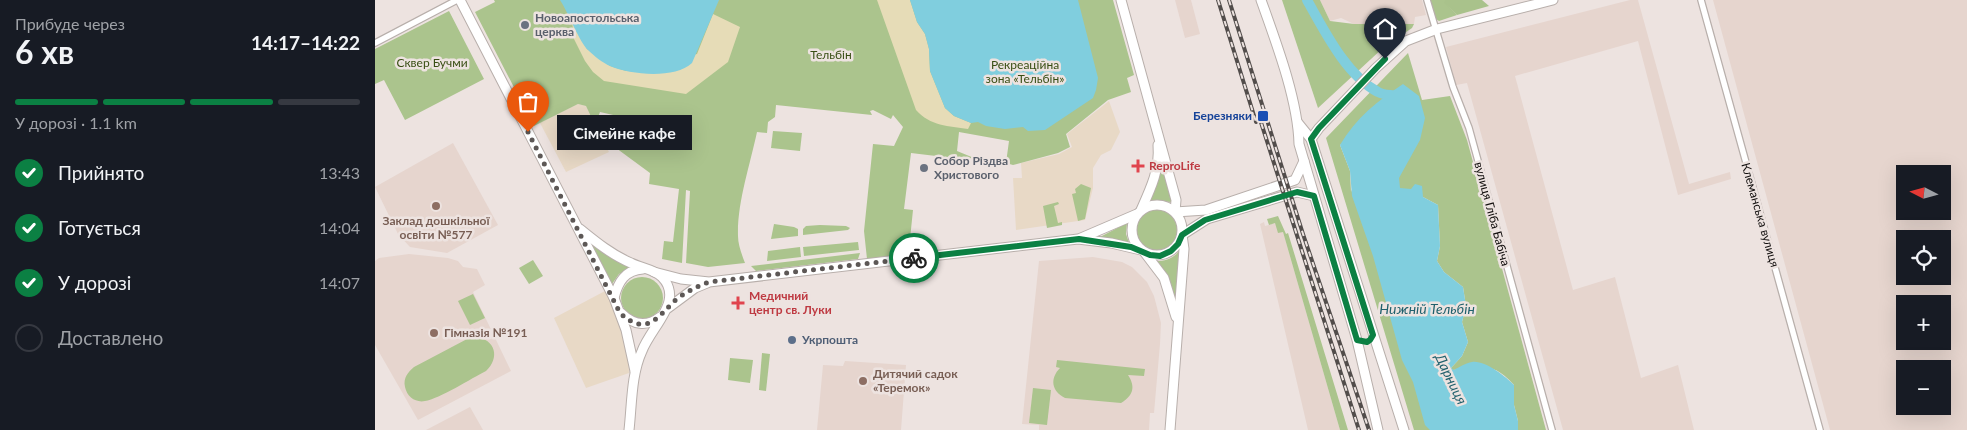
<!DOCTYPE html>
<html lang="uk">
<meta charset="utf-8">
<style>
:root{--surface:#171b24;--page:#242831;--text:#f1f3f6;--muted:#9ea1a6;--line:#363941;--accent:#0b8043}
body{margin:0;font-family:Lato,sans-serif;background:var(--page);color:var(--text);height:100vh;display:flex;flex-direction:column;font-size:19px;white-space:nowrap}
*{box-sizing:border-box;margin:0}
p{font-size:16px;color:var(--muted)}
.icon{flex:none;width:28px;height:28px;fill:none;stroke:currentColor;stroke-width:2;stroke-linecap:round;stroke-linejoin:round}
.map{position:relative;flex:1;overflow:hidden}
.drawer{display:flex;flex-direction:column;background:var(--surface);width:375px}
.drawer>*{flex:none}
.needle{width:32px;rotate:276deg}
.controls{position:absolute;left:1521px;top:165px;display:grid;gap:10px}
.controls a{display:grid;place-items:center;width:55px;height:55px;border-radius:0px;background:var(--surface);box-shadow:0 5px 20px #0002;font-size:25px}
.pin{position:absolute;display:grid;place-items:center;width:42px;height:42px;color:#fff;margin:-51px -21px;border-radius:50% 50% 50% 0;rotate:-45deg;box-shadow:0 0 5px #0007}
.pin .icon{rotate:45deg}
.courier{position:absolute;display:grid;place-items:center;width:50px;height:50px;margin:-25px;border:4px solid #0b8043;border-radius:50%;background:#fff;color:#222;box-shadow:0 1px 6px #0007}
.bubble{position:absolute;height:35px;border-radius:0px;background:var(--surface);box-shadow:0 5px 20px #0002;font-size:16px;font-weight:700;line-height:35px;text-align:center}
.head em{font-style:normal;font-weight:700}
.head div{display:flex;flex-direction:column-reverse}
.head{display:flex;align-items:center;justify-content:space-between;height:85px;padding:0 15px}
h1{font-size:32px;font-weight:700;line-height:38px}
.bar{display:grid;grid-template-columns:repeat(4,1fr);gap:8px 5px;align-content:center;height:60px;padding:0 15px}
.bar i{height:6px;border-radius:4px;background:var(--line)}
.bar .current{background:var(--accent)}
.bar p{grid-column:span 4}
ol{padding:0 15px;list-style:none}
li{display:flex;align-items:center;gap:15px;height:55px}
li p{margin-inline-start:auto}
li .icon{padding:5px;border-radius:50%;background:var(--accent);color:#fff;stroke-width:4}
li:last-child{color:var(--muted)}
li i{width:28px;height:28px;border:2px solid var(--line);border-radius:50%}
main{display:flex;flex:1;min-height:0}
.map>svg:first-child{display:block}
.commercial{fill:#e8d9c6}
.built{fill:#e6d5ce;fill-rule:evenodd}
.green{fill:#abc48d;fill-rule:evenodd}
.forest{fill:#a9c28b}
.sand{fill:#e6dcb7}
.water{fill:#80cede}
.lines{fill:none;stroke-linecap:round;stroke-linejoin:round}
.river{stroke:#80cede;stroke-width:10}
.street-casing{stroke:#b8afab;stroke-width:8}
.secondary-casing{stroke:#b8afab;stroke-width:11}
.primary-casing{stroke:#b8afab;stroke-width:11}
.street{stroke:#fff;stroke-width:5.5}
.secondary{stroke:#fff;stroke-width:9}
.primary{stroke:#fff;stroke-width:9}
.rail-casing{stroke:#524d4b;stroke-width:4}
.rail{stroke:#ede3e0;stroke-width:2;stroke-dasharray:5.5;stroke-linecap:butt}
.done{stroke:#5d5856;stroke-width:5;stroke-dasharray:0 9}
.route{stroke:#0b8043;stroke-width:6}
.worship-dot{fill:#6b7280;stroke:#ede3e0;stroke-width:2}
.transit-dot{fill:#1a4fb4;stroke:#ede3e0;stroke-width:2}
.health-dot{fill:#e0444e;stroke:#ede3e0;stroke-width:2}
.education-dot{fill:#8d6e63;stroke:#ede3e0;stroke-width:2}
.service-dot{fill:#5c6f8a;stroke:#ede3e0;stroke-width:2}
.labels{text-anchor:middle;stroke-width:5;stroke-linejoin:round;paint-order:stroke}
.worship-label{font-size:12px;font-weight:bold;fill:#5b616d;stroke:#ede3e0;text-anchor:start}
.park-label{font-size:12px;fill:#384e13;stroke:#ede3e0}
.transit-label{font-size:12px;font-weight:bold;fill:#164399;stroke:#ede3e0;text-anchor:end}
.health-label{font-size:12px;font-weight:bold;fill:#be3a42;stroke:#ede3e0;text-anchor:start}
.street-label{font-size:12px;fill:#100d0c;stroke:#ede3e0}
.education-label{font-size:12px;font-weight:bold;fill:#785e54;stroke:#ede3e0;text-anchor:start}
.service-label{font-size:12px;font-weight:bold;fill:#4e5e75;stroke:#ede3e0;text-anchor:start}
.water-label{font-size:14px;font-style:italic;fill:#20606c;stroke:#ede3e0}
</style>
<main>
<section class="drawer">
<div class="head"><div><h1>6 хв</h1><p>Прибуде через</p></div><em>14:17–14:22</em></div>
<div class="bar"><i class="current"></i><i class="current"></i><i class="current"></i><i></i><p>У дорозі · 1.1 km</p></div>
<ol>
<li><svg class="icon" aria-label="check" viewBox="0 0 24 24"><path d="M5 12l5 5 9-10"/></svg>Прийнято<p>13:43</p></li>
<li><svg class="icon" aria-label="check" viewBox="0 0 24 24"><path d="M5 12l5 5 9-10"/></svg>Готується<p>14:04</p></li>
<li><svg class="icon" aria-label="check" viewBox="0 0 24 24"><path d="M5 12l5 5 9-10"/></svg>У дорозі<p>14:07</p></li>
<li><i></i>Доставлено</li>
</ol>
</section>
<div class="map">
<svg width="1592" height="430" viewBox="0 0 1592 430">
<rect width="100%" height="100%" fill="#ede3e0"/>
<g class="commercial">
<polygon points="734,101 745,132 736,150 726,155 718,168 718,188 710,220 641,230 638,178 647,178 646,163 684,154 697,147 692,134"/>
<polygon points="203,104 211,106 234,152 191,172 165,123"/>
<polygon points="230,291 240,308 248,331 253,352 254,373 211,388 179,318"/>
</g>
<g class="built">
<polygon points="800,0 816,0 825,34 810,38"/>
<polygon points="945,0 1047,0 1051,15 1040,17 1039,24 979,24 966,18 955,21"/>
<polygon points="1255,0 1263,0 1314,184 1355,172 1356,179 1303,195 1263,41 1140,76 1198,290 1240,277 1266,378 1303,365 1319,430 1188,430 1092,83 1081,85 1071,47"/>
<path d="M1338,0H1592V430H1455ZM1530,174H1568V211H1530ZM1530,239H1568V276H1530ZM1530,304H1568V341H1530ZM1530,369H1568V406H1530Z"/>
<polygon points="78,143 123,225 72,253 35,247 23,234 0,187"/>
<polygon points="889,222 890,226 900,223 908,232 965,430 933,430 885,224"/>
<polygon points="34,254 73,258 83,261 88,267 102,269 110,285 98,292 136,371 43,420 0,345 0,261 4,258"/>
<polygon points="718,257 747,262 757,267 772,282 779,296 786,323 785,344 779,413 775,413 774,430 664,430 664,425 647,424 664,261"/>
<polygon points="470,361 531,365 526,430 442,430 448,365 468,366"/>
<polygon points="95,407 108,430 51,430"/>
</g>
<g class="green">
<path d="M119,0H738L759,75L752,78L756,92L733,100L691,134L695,147L683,153L638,165L631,163L634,141L584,132L582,151L599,158L586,159L536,153L529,209L538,210L535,239H543V254L492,259L489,231L498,144L519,146L528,127L518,115L516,119L498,110L495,111L497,115L401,105L400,117L393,122L392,133L382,132C375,165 362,203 363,236C363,245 367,255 370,263L333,267L311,263L315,191L311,190L307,263L287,259L289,241L298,242L304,189L274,184L275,173L241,148L247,117L225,112L220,125L211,106L203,104L159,126L100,12L120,2Z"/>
<polygon points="907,0 945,0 955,21 979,24 1039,24 1037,28 1009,47 943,108"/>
<polygon points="1055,0 1070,0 1070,3 1082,15 1064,21 1061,19"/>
<polygon points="74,11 109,79 30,120 9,80 0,84 0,49"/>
<path d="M1033,53L1047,100L1075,96L1092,140L1171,430H1143V421L1139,405V385C1117,361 1107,367 1078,370L1076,368L1087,356L1093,342L1087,322L1091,306L1088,287L1069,272L1062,261L1065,246L1063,205L1048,197L1069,430H1039L951,138ZM1008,111L976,192L975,171L965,145Z"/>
<polygon points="398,131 427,133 425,151 396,148"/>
<polygon points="786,154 797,202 774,201"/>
<polygon points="706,184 716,188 710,219 703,221 697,194 701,193 700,189"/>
<polygon points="683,202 684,204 679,206 683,223 687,222 687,225 672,228 668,206"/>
<circle cx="782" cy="230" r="21"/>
<polygon points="903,216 911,234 913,233 973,430 965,430 908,232 903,233 900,223 894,225 892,219"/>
<polygon points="752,223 751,234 754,243 725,237"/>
<polygon points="399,224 419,227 423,229 423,236 396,239"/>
<polygon points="445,225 471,226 475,228 473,230 428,235 428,229 431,226"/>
<polygon points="483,242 484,250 429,256 428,247"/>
<polygon points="216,244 255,268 244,274 237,284"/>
<polygon points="425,247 426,257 392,261 393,251"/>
<path d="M806,248L801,303C796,286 793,274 781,261C792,261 800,258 806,248Z"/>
<polygon points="485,253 483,259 381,271 376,266"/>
<polygon points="158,260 168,276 154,284 144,268"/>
<circle cx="267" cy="298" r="21"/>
<polygon points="98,294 110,318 95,325 83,301"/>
<path d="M100,337C121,339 125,358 111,371C97,378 64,399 50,401C41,403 32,397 30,387C28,378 33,372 39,367L94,338Z"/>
<polygon points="387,353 395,354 391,391 384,390"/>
<polygon points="355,358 378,360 375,383 353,380"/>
<path d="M682,360L770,369L769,376L753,375C761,387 758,396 746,403L690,398C676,391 675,378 685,368L681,367Z"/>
<polygon points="658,388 676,390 672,425 654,423"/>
</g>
<polygon class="forest" points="1070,0 1107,0 1114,6 1082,15 1069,3"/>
<g class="sand">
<path d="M502,0H535L542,22L550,34L554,49L555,71L570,108L579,116L596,123L593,129C574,126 555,126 541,110Z"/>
<polygon points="338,14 365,27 353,62 311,94 229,81 218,72 210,61 199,39 197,21 212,49 235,66 251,71 322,54"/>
</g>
<g class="water">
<path d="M185,0H344L317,63C300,79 256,75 235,66C228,63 219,56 213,50C205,43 193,12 185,0Z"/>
<polygon points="535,0 703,0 723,78 721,90 718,98 670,130 653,131 648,127 630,129 611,126 603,122 596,123 579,116 570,108 555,71 554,49 550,34 542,22"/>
<path d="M1028,84L1044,96L1050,118L1045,140L1024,178L1025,188L1036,189L1040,184L1047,186L1048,197L1063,205L1065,246L1062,261L1069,272L1088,287L1091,306L1087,322L1093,342L1087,356L1076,368L1079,370C1084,367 1091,363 1097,362C1110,360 1131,377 1139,385V405L1143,421V430H1055L1050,425L1038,382L1027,360L998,256L977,196L975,171L965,145C981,118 1002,101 1028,84Z"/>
</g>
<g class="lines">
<path class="river" d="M932,0C949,30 971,75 1003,92C1010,96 1018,94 1026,97"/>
<defs>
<g id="street">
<polyline points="1052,0 1078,87 1094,128 1177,430"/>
<polyline points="1326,0 1445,430"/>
<polyline points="0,43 82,0"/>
</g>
<g id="secondary">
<polyline points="85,0 239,298 251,330 260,371"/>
<polyline points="746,0 801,200 800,212"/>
<polyline points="936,139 944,128 1001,68 1031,41 1062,29 1178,0"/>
<circle cx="782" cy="230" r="25"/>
<path d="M766,210C776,188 785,169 783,145"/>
<polyline points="800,212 831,210 920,180 929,161"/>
<path d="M205,229C221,242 237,255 256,263C266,268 279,269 287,277C293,283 296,292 294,301C291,316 273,335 267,351C256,375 257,404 254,430"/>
<polyline points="807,235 832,219 922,192 939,196"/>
<polyline points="706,238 762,214"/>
<polyline points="770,253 789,278 801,317"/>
<polyline points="279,272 306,279 334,282 703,239 736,243 766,250"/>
<path d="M239,298C243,282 250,270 268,269"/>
<polyline points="293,308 320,288 332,283"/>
<path d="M246,313C258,325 272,327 285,317"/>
<polyline points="795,430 809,249 807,235"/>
</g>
<g id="primary">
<path d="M886,0C901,42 923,100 924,144L982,340L1003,430"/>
<polyline points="923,123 936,139 1029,430"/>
</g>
</defs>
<use href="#street" class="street-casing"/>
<use href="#secondary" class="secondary-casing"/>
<use href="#primary" class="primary-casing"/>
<use href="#street" class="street"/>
<use href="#secondary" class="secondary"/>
<use href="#primary" class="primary"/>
<defs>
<g id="rail">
<polyline points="843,0 881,122"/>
<polyline points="854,0 928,234 994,430"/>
<polyline points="883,113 984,430"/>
</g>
</defs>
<use href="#rail" class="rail-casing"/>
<use href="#rail" class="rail"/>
</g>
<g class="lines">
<path class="done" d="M153,132L245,313C273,339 284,314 303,298C313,291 323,286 334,282L539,258"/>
<polyline class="route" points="539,258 704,239 756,247 775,255 785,256 796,251 803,244 807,235 830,220 922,192 939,196 982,340 992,342 995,340 998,335 936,139 944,128 1010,59"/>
</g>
<g class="worship-dot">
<circle cx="150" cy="25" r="5"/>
<circle cx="549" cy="168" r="5"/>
</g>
<rect class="transit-dot" x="882" y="110" width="12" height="12" rx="2.5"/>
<g class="health-dot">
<path d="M760.5 158.5h5v5h5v5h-5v5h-5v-5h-5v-5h5z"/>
<path d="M360.5 295.5h5v5h5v5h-5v5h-5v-5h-5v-5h5z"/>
</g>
<g class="education-dot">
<circle cx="61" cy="206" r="5"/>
<circle cx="59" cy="333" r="5"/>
<circle cx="488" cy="381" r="5"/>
</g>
<circle class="service-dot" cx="417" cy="340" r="5"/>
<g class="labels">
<g class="worship-label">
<text x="160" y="22">Новоапостольська<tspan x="160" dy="14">церква</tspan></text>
<text x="559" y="165">Собор Різдва<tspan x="559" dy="14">Христового</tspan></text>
</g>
<g class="park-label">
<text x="456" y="59">Тельбін</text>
<text x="57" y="67">Сквер Бучми</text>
<text x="650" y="69">Рекреаційна<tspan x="650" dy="14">зона «Тельбін»</tspan></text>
</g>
<g class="transit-label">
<text x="877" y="120">Березняки</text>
</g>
<g class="health-label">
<text x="774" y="170">ReproLife</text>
<text x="374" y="300">Медичний<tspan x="374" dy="14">центр св. Луки</tspan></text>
</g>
<g class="street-label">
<text transform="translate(1117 214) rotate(75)" y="4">вулиця Гліба Бабіча</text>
<text transform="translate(1385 215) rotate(74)" y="4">Клеманська вулиця</text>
</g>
<g class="education-label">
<text x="61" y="225" text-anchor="middle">Заклад дошкільної<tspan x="61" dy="14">освіти №577</tspan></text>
<text x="69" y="337">Гімназія №191</text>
<text x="498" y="378">Дитячий садок<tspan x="498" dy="14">«Теремок»</tspan></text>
</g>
<g class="service-label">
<text x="427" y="344">Укрпошта</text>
</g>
<g class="water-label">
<text x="1052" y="314">Нижній Тельбін</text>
<text transform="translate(1076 379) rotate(64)" y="5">Дарниця</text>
</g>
</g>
</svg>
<div class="controls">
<a><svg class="needle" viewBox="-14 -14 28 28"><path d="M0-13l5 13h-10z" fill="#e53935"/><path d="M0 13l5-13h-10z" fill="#9ea1a6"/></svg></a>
<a><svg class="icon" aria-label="locate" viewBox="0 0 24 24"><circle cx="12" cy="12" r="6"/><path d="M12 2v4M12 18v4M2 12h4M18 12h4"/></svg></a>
<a>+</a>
<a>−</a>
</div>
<div class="pin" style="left:153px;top:132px;background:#ea580c"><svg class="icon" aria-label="bag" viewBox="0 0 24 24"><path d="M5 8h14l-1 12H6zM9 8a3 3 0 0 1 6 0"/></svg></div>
<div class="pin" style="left:1010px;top:59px;background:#1f2937"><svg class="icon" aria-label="home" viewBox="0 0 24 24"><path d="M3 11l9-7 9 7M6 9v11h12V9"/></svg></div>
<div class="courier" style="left:539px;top:258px"><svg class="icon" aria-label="bike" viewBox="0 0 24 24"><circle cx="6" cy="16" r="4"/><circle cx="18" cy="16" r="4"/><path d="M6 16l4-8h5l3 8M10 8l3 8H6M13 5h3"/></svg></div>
<div class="bubble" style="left:182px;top:115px;width:135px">Сімейне кафе</div>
</div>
</main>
